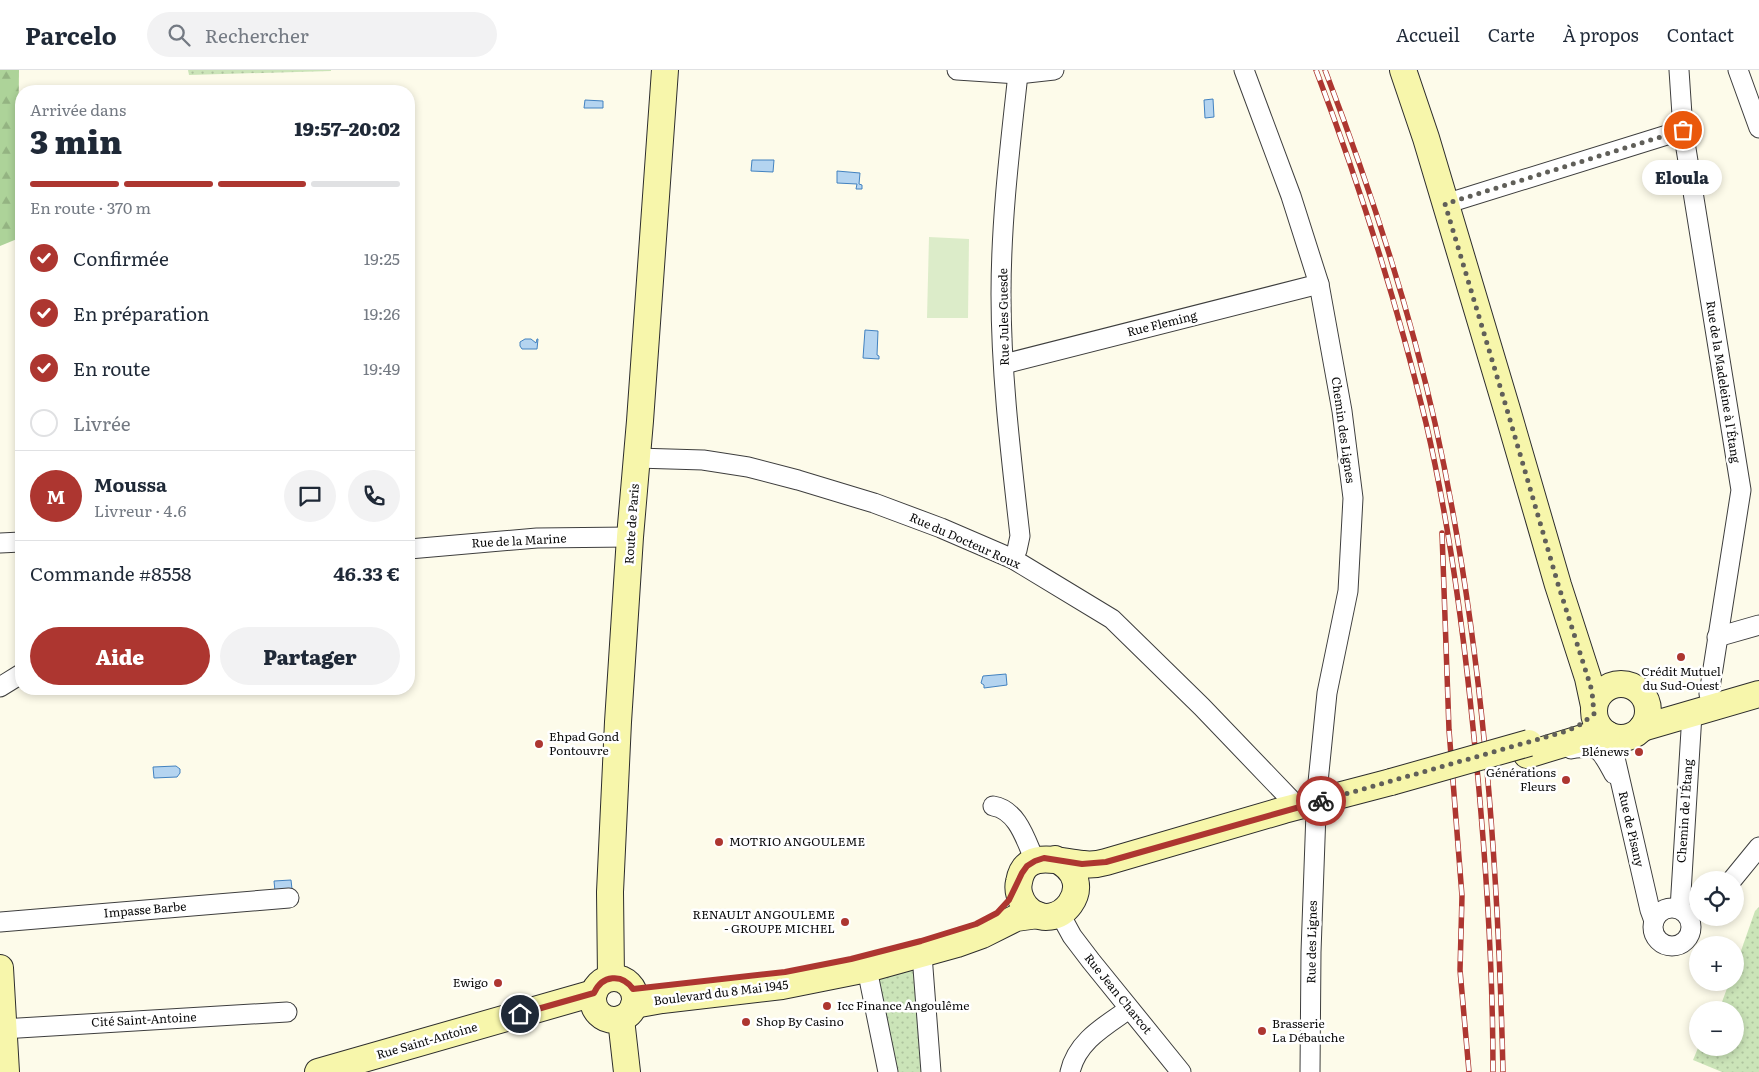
<!DOCTYPE html>
<html lang="fr">
<meta charset="utf-8">
<style>
:root{--surface:#fff;--page:#f2f2f3;--text:#1f2937;--muted:#747a83;--line:#e0e1e3;--accent:#ad3630}
body{margin:0;font-family:Literata,serif;background:var(--page);color:var(--text);height:100vh;display:flex;flex-direction:column;font-size:19px;white-space:nowrap}
*{box-sizing:border-box;margin:0}
p{font-size:16px;color:var(--muted)}
.icon{flex:none;width:28px;height:28px;fill:none;stroke:currentColor;stroke-width:2;stroke-linecap:round;stroke-linejoin:round}
.map{position:relative;flex:1;overflow:hidden}
.side{position:absolute;left:15px;top:15px;width:400px;height:610px;display:flex;flex-direction:column;background:var(--surface);border-radius:20px;box-shadow:0 2px 8px #0003}
.side>*{flex:none}
.buttons{position:absolute;left:1689px;top:801px;display:grid;gap:10px}
.buttons a{display:grid;place-items:center;width:55px;height:55px;border-radius:50%;background:var(--surface);box-shadow:0 2px 8px #0003;font-size:25px}
.pin{position:absolute;display:grid;place-items:center;width:42px;height:42px;color:#fff;margin:-21px;border:2px solid #fff;border-radius:50%;box-shadow:0 1px 5px #0007}
.courier{position:absolute;display:grid;place-items:center;width:50px;height:50px;margin:-25px;border:4px solid #ad3630;border-radius:50%;background:#fff;color:#222;box-shadow:0 1px 6px #0007}
.bubble{position:absolute;height:35px;border-radius:18px;background:var(--surface);box-shadow:0 2px 8px #0003;font-size:16px;font-weight:800;line-height:35px;text-align:center}
.headline em{font-style:normal;font-weight:800}
.headline div{display:flex;flex-direction:column-reverse}
.headline{display:flex;align-items:center;justify-content:space-between;height:85px;padding:0 15px}
h1{font-size:32px;font-weight:800;line-height:38px}
.bar{display:grid;grid-template-columns:repeat(4,1fr);gap:8px 5px;align-content:center;height:60px;padding:0 15px}
.bar i{height:6px;border-radius:4px;background:var(--line)}
.bar .selected{background:var(--accent)}
.bar p{grid-column:span 4}
.line{display:flex;align-items:center;gap:12px;padding:0 15px;border-top:1px solid var(--line)}
.line div{flex:1}
.round{display:grid;place-items:center;flex:none;width:52px;height:52px;border-radius:26px;background:var(--page)}
ol{padding:0 15px;list-style:none}
li{display:flex;align-items:center;gap:15px;height:55px}
li p{margin-inline-start:auto}
li .icon{padding:5px;border-radius:50%;background:var(--accent);color:#fff;stroke-width:4}
li:last-child{color:var(--muted)}
li i{width:28px;height:28px;border:2px solid var(--line);border-radius:50%}
.button{display:flex;gap:10px;margin-top:auto;padding:10px 15px}
.button a{flex:1;height:58px;border-radius:30px;background:var(--accent);color:#fff;font-size:20px;font-weight:800;line-height:58px;text-align:center}
.button a+a{background:var(--page);color:var(--text)}
header{display:flex;align-items:center;gap:30px;box-sizing:border-box;height:70px;padding:0 25px;background:var(--surface);border-bottom:1px solid var(--line)}
header strong{font-size:24px}
nav{display:flex;gap:28px;margin-inline-start:auto;font-size:18px}
.search{width:350px;height:45px;background:var(--page);display:flex;align-items:center;gap:12px;box-sizing:border-box;padding:0 18px;border-radius:28px;color:var(--muted);font-size:19px}
.map>svg:first-child{display:block}
.grass{fill:url(#grass-dots)}
.forest{fill:url(#forest-firs)}
.pitch{fill:#dcecc9}
.water{fill:#b4d4f0;stroke:#4282c0}
.lines{fill:none;stroke-linecap:round;stroke-linejoin:round}
.street-casing{stroke:#3e3e3e;stroke-width:21}
.secondary-casing{stroke:#2d2d2d;stroke-width:28}
.street{stroke:#fff;stroke-width:19}
.secondary{stroke:#f7f6ab;stroke-width:26}
.rail-casing{stroke:#ad3630;stroke-width:5.5}
.rail{stroke:#fff;stroke-width:4;stroke-dasharray:11;stroke-linecap:butt}
.secondary-bridge-casing{stroke:#2d2d2d;stroke-width:28;stroke-linecap:butt}
.secondary-bridge{stroke:#f7f6ab;stroke-width:26}
.done{stroke:#605f59;stroke-width:5;stroke-dasharray:0 9}
.route{stroke:#ad3630;stroke-width:6}
.poi-dot{fill:#ad3630;stroke:#fff;stroke-width:2}
.labels{text-anchor:middle;stroke-width:5;stroke-linejoin:round;paint-order:stroke}
.street-label{font-size:12px;fill:#0b0b0b;stroke:#fff}
.poi-label{font-size:12px;fill:#0b0b0b;stroke:#fff;text-anchor:start}
</style>
<header>
<strong>Parcelo</strong>
<div class="search"><svg class="icon" aria-label="search" viewBox="0 0 24 24"><circle cx="10" cy="10" r="6"/><path d="M15 15l6 6"/></svg>Rechercher</div>
<nav><a>Accueil</a><a>Carte</a><a>À propos</a><a>Contact</a></nav>
</header>
<div class="map">
<svg width="1759" height="1002" viewBox="0 0 1759 1002">
<defs>
<pattern id="grass-dots" width="8" height="8" patternUnits="userSpaceOnUse" patternTransform="scale(1.25)"><rect width="8" height="8" fill="#cbe4b8"/><path d="M2 2h.1M6 6h.1" fill="none" stroke="#adc29d" stroke-width="1.8" stroke-linecap="round"/></pattern>
<pattern id="forest-firs" width="22" height="20" patternUnits="userSpaceOnUse" patternTransform="scale(1.25)"><rect width="22" height="20" fill="#add399"/><path d="M5 1l3.5 6h-7zM16 11l3.5 6h-7z" fill="#94b482"/></pattern>
</defs>
<rect width="100%" height="100%" fill="#fdfbea"/>
<g class="grass">
<polygon points="188,0 331,0 331,1 189,5"/>
<polygon points="1759,837 1759,1002 1722,1002 1693,990 1698,978 1735,978 1735,940 1719,940 1729,913 1735,912 1735,898 1755,841"/>
<polygon points="917,893 924,1002 895,1002 875,904"/>
</g>
<polygon class="forest" points="0,0 19,0 17,169 0,176"/>
<polygon class="pitch" points="929,167 969,169 968,248 927,248"/>
<g class="water">
<polygon points="1213,29 1214,47 1205,48 1204,30"/>
<polygon points="585,30 603,31 603,38 584,38"/>
<polygon points="752,90 774,90 773,102 751,101"/>
<polygon points="837,101 860,103 859,114 862,115 862,119 856,119 857,114 837,113"/>
<polygon points="865,260 878,261 877,285 879,286 879,289 863,288"/>
<polygon points="525,269 531,269 536,273 537,269 538,269 537,279 522,279 520,276 520,272"/>
<polygon points="1006,604 1007,615 984,618 984,615 981,613 983,606"/>
<polygon points="176,696 180,699 180,703 177,707 154,708 153,697"/>
<polygon points="291,810 292,819 275,821 274,811"/>
</g>
<g class="lines">
<defs>
<g id="street">
<polyline points="957,0 1018,4 1054,0"/>
<polyline points="1244,0 1291,126 1319,214 1342,341 1353,428 1348,521 1327,623 1316,732"/>
<polyline points="1679,0 1683,60 1741,420 1709,624"/>
<polyline points="1738,0 1759,58"/>
<polyline points="1445,134 1683,60"/>
<polyline points="1004,294 1319,214"/>
<polyline points="637,388 703,390 748,397 798,410 874,433 941,458 1013,489 1112,549 1202,637 1298,737"/>
<polyline points="0,473 21,472"/>
<polyline points="409,479 537,468 630,467"/>
<path d="M1013,489L1017,480L1020,466C1011,386 1001,305 1001,224C1001,150 1010,77 1018,4"/>
<polyline points="1717,567 1759,555"/>
<polyline points="0,617 21,604"/>
<polyline points="1610,666 1650,840 1654,851"/>
<path d="M1571,679C1600,674 1600,679 1614,704"/>
<path d="M993,736C1018,740 1026,771 1035,791"/>
<polyline points="1732,810 1759,777"/>
<circle cx="1672" cy="857" r="19"/>
<polyline points="1680,839 1692,644"/>
<polyline points="1060,844 1072,866 1091,891 1181,1002"/>
<polyline points="0,852 289,828"/>
<polyline points="922,885 931,1002"/>
<polyline points="867,899 888,1002"/>
<polyline points="2,959 287,942"/>
<path d="M1070,1002C1077,971 1105,956 1129,939"/>
<polyline points="1310,1002 1311,882 1316,742"/>
</g>
<g id="secondary">
<polyline points="1403,0 1426,68 1508,343 1558,515 1588,608 1594,636"/>
<circle cx="1621" cy="641" r="27"/>
<polyline points="1642,658 1759,624"/>
<polyline points="1527,685 1596,664 1607,664"/>
<path d="M1055,789C1104,812 1056,870 1026,837C1020,830 1017,820 1019,812C1025,777 1061,793 1083,794C1091,795 1099,794 1106,792L1284,740L1391,712"/>
<polyline points="0,898 6,1002"/>
<polyline points="611,908 610,822 618,652 630,467 640,351 665,0"/>
<circle cx="614" cy="929" r="21"/>
<polyline points="634,935 662,930 782,916 867,899 957,874 982,865 1016,848 1038,845"/>
<polyline points="621,949 627,1002"/>
<polyline points="318,1002 594,923"/>
</g>
</defs>
<use href="#street" class="street-casing"/>
<use href="#secondary" class="secondary-casing"/>
<use href="#street" class="street"/>
<use href="#secondary" class="secondary"/>
<defs>
<g id="rail">
<path d="M1316,0C1360,116 1397,233 1426,353C1453,470 1467,590 1478,709C1487,807 1493,904 1493,1002"/>
<path d="M1325,0C1369,115 1408,233 1435,353C1482,566 1498,785 1503,1002"/>
<polyline points="1442,463 1449,660 1462,826 1460,900 1469,1002"/>
</g>
</defs>
<use href="#rail" class="rail-casing"/>
<use href="#rail" class="rail"/>
<defs>
<polyline id="secondary-bridge" points="1391,712 1529,673"/>
</defs>
<use href="#secondary-bridge" class="secondary-bridge-casing"/>
<use href="#secondary-bridge" class="secondary-bridge"/>
</g>
<g class="lines">
<polyline class="done" points="1321,731 1567,661 1581,654 1594,644 1592,621 1588,608 1558,514 1508,343 1445,134 1683,60"/>
<path class="route" d="M520,944L594,923C602,905 622,903 633,919L785,902L851,889L921,871L976,854L997,843L1009,830L1022,803L1027,796L1035,791L1044,788L1082,794L1106,792L1321,731"/>
</g>
<g class="poi-dot">
<circle cx="1681" cy="587" r="5"/>
<circle cx="539" cy="674" r="5"/>
<circle cx="1639" cy="682" r="5"/>
<circle cx="1566" cy="710" r="5"/>
<circle cx="719" cy="772" r="5"/>
<circle cx="845" cy="852" r="5"/>
<circle cx="498" cy="913" r="5"/>
<circle cx="827" cy="936" r="5"/>
<circle cx="746" cy="952" r="5"/>
<circle cx="1262" cy="961" r="5"/>
</g>
<g class="labels">
<g class="street-label">
<text transform="translate(1004 247) rotate(-91)" y="4">Rue Jules Guesde</text>
<text transform="translate(1162 254) rotate(-14)" y="4">Rue Fleming</text>
<text transform="translate(1723 312) rotate(81)" y="4">Rue de la Madeleine à l'Étang</text>
<text transform="translate(1343 360) rotate(82)" y="4">Chemin des Lignes</text>
<text transform="translate(632 454) rotate(-86)" y="4">Route de Paris</text>
<text transform="translate(519 471) rotate(-3)" y="4">Rue de la Marine</text>
<text transform="translate(965 471) rotate(24)" y="4">Rue du Docteur Roux</text>
<text transform="translate(1685 741) rotate(-86)" y="4">Chemin de l'Étang</text>
<text transform="translate(1631 759) rotate(77)" y="4">Rue de Pisany</text>
<text transform="translate(145 840) rotate(-5)" y="4">Impasse Barbe</text>
<text transform="translate(1312 872) rotate(-89)" y="4">Rue des Lignes</text>
<text transform="translate(721 923) rotate(-7)" y="4">Boulevard du 8 Mai 1945</text>
<text transform="translate(1118 924) rotate(51)" y="4">Rue Jean Charcot</text>
<text transform="translate(144 950) rotate(-3)" y="4">Cité Saint-Antoine</text>
<text transform="translate(427 971) rotate(-16)" y="4">Rue Saint-Antoine</text>
</g>
<g class="poi-label">
<text x="1681" y="606" text-anchor="middle">Crédit Mutuel<tspan x="1681" dy="14">du Sud-Ouest</tspan></text>
<text x="549" y="671">Ehpad Gond<tspan x="549" dy="14">Pontouvre</tspan></text>
<text x="1629" y="686" text-anchor="end">Blénews</text>
<text x="1556" y="707" text-anchor="end">Générations<tspan x="1556" dy="14">Fleurs</tspan></text>
<text x="729" y="776">MOTRIO ANGOULEME</text>
<text x="835" y="849" text-anchor="end">RENAULT ANGOULEME<tspan x="835" dy="14">- GROUPE MICHEL</tspan></text>
<text x="488" y="917" text-anchor="end">Ewigo</text>
<text x="837" y="940">Icc Finance Angoulême</text>
<text x="756" y="956">Shop By Casino</text>
<text x="1272" y="958">Brasserie<tspan x="1272" dy="14">La Débauche</tspan></text>
</g>
</g>
</svg>
<div class="buttons">
<a><svg class="icon" aria-label="locate" viewBox="0 0 24 24"><circle cx="12" cy="12" r="6"/><path d="M12 2v4M12 18v4M2 12h4M18 12h4"/></svg></a>
<a>+</a>
<a>−</a>
</div>
<div class="pin" style="left:1683px;top:60px;background:#ea580c"><svg class="icon" aria-label="bag" viewBox="0 0 24 24"><path d="M5 8h14l-1 12H6zM9 8a3 3 0 0 1 6 0"/></svg></div>
<div class="pin" style="left:520px;top:944px;background:#1f2937"><svg class="icon" aria-label="home" viewBox="0 0 24 24"><path d="M3 11l9-7 9 7M6 9v11h12V9"/></svg></div>
<div class="courier" style="left:1321px;top:731px"><svg class="icon" aria-label="bike" viewBox="0 0 24 24"><circle cx="6" cy="16" r="4"/><circle cx="18" cy="16" r="4"/><path d="M6 16l4-8h5l3 8M10 8l3 8H6M13 5h3"/></svg></div>
<div class="bubble" style="left:1642px;top:90px;width:80px">Eloula</div>
<section class="side">
<div class="headline"><div><h1>3 min</h1><p>Arrivée dans</p></div><em>19:57–20:02</em></div>
<div class="bar"><i class="selected"></i><i class="selected"></i><i class="selected"></i><i></i><p>En route · 370 m</p></div>
<ol>
<li><svg class="icon" aria-label="check" viewBox="0 0 24 24"><path d="M5 12l5 5 9-10"/></svg>Confirmée<p>19:25</p></li>
<li><svg class="icon" aria-label="check" viewBox="0 0 24 24"><path d="M5 12l5 5 9-10"/></svg>En préparation<p>19:26</p></li>
<li><svg class="icon" aria-label="check" viewBox="0 0 24 24"><path d="M5 12l5 5 9-10"/></svg>En route<p>19:49</p></li>
<li><i></i>Livrée</li>
</ol>
<div class="line" style="height:90px"><b class="round" style="background:var(--accent);color:#fff">M</b><div><b>Moussa</b><p>Livreur · 4.6</p></div><a class="round"><svg class="icon" aria-label="chat" viewBox="0 0 24 24"><path d="M4 5h16v11H9l-5 4z"/></svg></a><a class="round"><svg class="icon" aria-label="phone" viewBox="0 0 24 24"><path d="M5 4h4l2 5-3 2q2 4 5 5l2-3 5 2v4C11 20 4 13 5 4z"/></svg></a></div>
<div class="line" style="height:65px"><div>Commande #8558</div><b>46.33 €</b></div>
<div class="button"><a>Aide</a><a>Partager</a></div>
</section>
</div>
